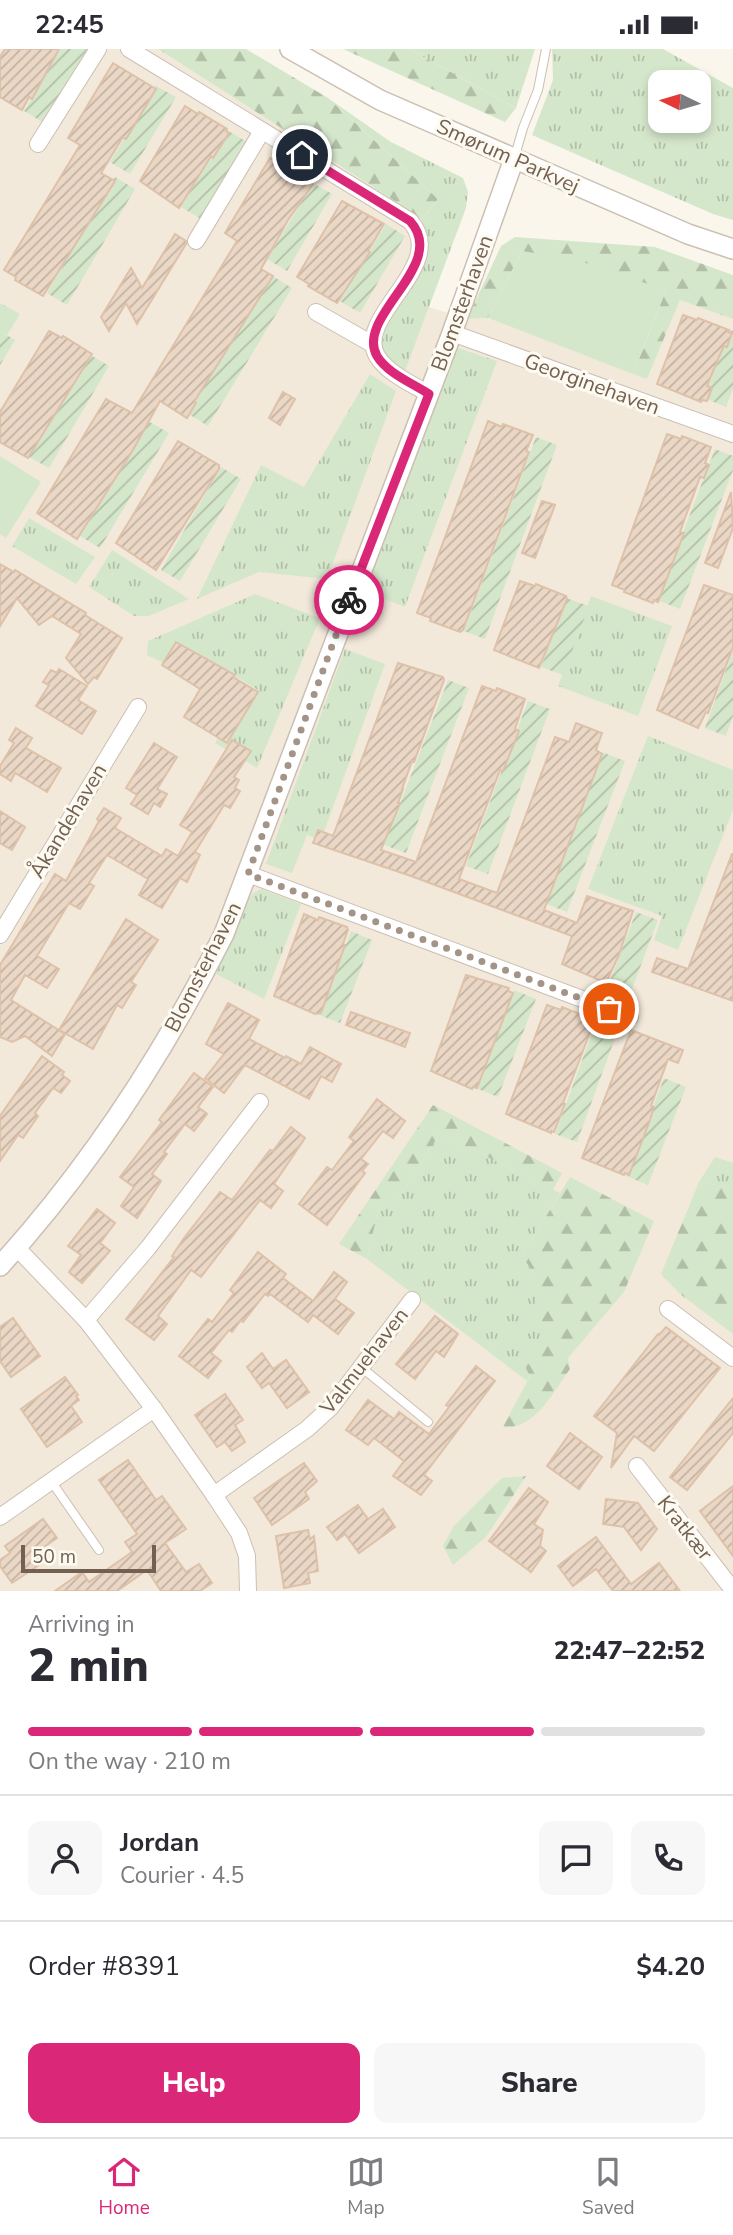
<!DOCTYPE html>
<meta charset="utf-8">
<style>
:root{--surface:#fff;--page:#f7f7f7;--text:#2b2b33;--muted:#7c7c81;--line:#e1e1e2;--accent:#db2777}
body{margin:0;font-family:"Nunito Sans",sans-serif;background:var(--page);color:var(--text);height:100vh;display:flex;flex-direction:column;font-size:26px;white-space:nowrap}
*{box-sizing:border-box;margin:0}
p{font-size:23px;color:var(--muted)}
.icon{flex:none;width:38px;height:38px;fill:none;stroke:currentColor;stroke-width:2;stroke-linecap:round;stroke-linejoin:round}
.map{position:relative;height:1542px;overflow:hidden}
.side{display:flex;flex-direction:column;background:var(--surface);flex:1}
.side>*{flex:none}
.needle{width:46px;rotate:275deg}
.tools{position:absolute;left:648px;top:21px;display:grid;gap:14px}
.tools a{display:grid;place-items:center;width:63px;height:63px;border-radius:14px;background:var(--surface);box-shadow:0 4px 10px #0003;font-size:35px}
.scale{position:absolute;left:21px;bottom:18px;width:135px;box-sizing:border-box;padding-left:7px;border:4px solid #736051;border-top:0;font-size:19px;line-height:24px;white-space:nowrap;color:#736051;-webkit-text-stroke:5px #fdfaf2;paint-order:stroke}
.pin{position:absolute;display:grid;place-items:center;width:60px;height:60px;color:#fff;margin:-30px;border:4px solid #fff;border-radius:50%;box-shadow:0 2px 7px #0007}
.courier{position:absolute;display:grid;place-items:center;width:70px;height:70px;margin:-35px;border:5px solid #db2777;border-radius:50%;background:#fff;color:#222;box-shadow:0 2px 9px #0007}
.headline em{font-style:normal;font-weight:800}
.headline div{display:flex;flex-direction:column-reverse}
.headline{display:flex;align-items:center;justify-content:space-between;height:119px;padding:0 28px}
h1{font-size:46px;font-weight:800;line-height:52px}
.bar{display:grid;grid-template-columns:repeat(4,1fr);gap:10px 7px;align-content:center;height:84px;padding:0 28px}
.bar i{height:9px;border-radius:5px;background:var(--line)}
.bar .on{background:var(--accent)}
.bar p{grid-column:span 4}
.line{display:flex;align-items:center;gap:18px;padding:0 28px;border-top:2px solid var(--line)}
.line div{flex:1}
.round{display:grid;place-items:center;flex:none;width:74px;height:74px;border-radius:14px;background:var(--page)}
.button{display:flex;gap:14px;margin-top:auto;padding:14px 28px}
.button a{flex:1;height:80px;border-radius:14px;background:var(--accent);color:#fff;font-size:28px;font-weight:800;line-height:80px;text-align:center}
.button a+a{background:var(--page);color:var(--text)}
.status{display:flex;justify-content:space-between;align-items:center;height:49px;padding:0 35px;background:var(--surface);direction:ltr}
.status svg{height:19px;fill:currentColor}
.menu{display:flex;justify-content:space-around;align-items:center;height:98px;border-top:2px solid var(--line);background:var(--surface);font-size:19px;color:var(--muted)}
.menu a{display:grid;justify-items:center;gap:4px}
.menu .on{color:var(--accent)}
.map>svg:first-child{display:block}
.residential{fill:#f2e9db}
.grass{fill:url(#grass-tufts);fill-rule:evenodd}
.forest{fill:url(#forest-firs)}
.garden{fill:url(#garden-furrows)}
.pitch{fill:#d5e7cb}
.building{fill:url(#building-hatch);stroke:#dec1a9;stroke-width:2}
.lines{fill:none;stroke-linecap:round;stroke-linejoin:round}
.service-casing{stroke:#ccbfb3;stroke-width:10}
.minor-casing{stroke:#ccbfb3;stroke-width:18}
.tertiary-casing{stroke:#ccbfb3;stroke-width:22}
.service{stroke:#fff;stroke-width:8}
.minor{stroke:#fff;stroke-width:16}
.tertiary{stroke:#fff;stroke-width:19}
.done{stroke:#a39487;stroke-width:7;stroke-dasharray:0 12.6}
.route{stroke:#db2777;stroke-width:9}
.labels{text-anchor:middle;stroke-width:6;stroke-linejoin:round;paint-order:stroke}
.street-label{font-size:21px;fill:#736051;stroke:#fdfaf2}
</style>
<div class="status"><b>22:45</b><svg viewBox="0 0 49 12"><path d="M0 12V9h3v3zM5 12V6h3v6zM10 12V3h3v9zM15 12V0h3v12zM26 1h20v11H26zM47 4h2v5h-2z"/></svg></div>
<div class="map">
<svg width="733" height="1542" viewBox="0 0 733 1542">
<defs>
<pattern id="grass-tufts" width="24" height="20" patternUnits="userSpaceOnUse" patternTransform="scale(1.75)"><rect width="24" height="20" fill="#d5e7cb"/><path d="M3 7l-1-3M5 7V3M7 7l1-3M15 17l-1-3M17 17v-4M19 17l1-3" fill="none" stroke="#b1bfa7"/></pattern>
<pattern id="forest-firs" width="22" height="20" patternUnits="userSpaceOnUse" patternTransform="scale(1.75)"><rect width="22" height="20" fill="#d5e7cb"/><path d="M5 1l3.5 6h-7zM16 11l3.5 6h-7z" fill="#b1bfa7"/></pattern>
<pattern id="garden-furrows" width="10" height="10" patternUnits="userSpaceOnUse" patternTransform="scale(1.75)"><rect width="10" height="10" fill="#d5e7cb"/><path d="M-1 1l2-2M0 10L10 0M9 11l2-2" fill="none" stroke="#b1bfa7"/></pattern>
<pattern id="building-hatch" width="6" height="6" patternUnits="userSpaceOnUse" patternTransform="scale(1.75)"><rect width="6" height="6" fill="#ebd7c5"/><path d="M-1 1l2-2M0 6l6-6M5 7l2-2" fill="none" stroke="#c3b2a2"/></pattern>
</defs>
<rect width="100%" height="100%" fill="#fbf6ec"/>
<polygon class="residential" points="0,0 158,0 412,163 421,172 425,196 404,321 429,258 467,270 488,269 647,330 680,250 733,270 733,1542 0,1542"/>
<g class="grass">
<polygon points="409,0 535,0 516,59"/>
<path d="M552,0H663L733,39V171L713,165L532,86L553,31ZM660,33H698V72H660Z"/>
<polygon points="328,49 391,93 463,129 468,143 466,159 405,322 385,310 378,295 383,280 425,196 421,172 438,150"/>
<polygon points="0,254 20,265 7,286 0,282"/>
<polygon points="458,299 497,312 405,558 364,542 452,307"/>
<polygon points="370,325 396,342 327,530 259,523 197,550 261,416 304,438"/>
<polygon points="29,469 95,508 76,535 12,497"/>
<polygon points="112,501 189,550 149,567 134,567 89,538"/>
<polygon points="255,545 320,569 257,719 215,694 227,673 245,664 258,641 179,594 166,615 147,606 148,592"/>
<polygon points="591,547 672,577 638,667 558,637"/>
<polygon points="345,600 385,615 321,791 307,786 292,824 266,815"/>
<polygon points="648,687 733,721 733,761 678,901 654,891 662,867 588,840"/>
<polygon points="261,840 301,855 264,950 216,925 248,851 253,844"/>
<polygon points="440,1084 560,1144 522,1207 535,1226 553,1279 527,1332 367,1210 378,1162 386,1153 397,1153"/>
<polygon points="715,1108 733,1114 733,1139 699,1133"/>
</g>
<g class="forest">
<polygon points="158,0 246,0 328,49 438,150 421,172 412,163"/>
<polygon points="343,0 409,0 516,59 505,73"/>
<polygon points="515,188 655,198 733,226 733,270 680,251 647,330 633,325 666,241 522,202 488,269 467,270 501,197"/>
<polygon points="433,1056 562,1124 553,1141 440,1084 397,1153 386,1153 378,1162 367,1210 339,1195"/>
<path d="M570,1128L654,1172L624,1243L568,1309L570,1320C554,1342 534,1382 503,1378L530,1327L521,1310L553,1279L537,1271L535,1226L522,1207Z"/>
<polygon points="699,1133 733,1139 733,1285 680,1245 661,1225"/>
<polygon points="526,1427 486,1488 453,1516 443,1497 453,1478 502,1429"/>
</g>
<g class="garden">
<polygon points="60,0 87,0 44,74 24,62"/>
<polygon points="156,37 176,48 130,125 110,113"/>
<polygon points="227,81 247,93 201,170 181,158"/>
<polygon points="115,128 135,140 67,256 47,244"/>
<polygon points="313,134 332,145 287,222 267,210"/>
<polygon points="386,175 405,187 360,264 340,252"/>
<polygon points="271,226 292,239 208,377 187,364"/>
<polygon points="730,280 733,282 733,340 726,358 704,349"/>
<polygon points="0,282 15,291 0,316"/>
<polygon points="89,305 109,317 49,419 29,408"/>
<polygon points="148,372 169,384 100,499 80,487"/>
<polygon points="536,388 557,396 485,590 464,582"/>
<polygon points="715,400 733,407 733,421 680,560 657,551"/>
<polygon points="221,418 241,430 180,532 161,521"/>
<polygon points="566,549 589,557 563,626 541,618"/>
<polygon points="733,601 733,667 726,687 705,679"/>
<polygon points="448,631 469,639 406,804 384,796"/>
<polygon points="528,652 550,660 488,825 466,817"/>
<polygon points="602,703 625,712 567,863 544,854"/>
<polygon points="636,863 658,871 632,940 610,932"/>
<polygon points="351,882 372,891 340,974 319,966"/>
<polygon points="514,941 536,950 498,1048 476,1039"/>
<polygon points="596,973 618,981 577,1093 555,1085"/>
<polygon points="664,1029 686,1038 648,1136 626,1127"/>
</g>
<g class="pitch">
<polygon points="522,202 577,211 666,241 633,325 488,269"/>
<polygon points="0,407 41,433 6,489 0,485"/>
</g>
<g class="building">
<polygon points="5,0 59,0 32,50 29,48 22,61 0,48 0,8"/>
<polygon points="113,14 156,40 126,90 123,88 101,124 115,132 43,247 15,231 16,228 4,221 80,96 68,89"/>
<polygon points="185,57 198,65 199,63 227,80 226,82 229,84 213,109 211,107 179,159 140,132"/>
<polygon points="270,109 283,117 284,115 312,132 313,135 288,171 261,220 273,227 194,353 196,354 187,369 160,352 133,401 77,490 37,464 106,350 132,364 237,192 225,184"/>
<polygon points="342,152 384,175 368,202 370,203 337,254 308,237 309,235 297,228"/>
<polygon points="175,185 186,192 186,195 137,275 126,254 109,282 101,268 131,219 142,239"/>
<polygon points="683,266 697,271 698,269 729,281 728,283 732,284 727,298 724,297 718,310 707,337 712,339 707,352 702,351 701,353 657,335"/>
<polygon points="49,282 62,289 63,287 92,305 28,409 0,393 0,363"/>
<polygon points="283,343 295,350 280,376 269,369"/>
<polygon points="488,372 502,378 503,375 533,386 526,402 529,403 463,581 460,583 430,572 431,569 417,564"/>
<polygon points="667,385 681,390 682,387 711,398 705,414 709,416 704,429 700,428 685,469 680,483 684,484 658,553 654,551 653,554 624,543 625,541 612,536"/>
<polygon points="178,392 219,416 219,420 156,521 116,494"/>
<polygon points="731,443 733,479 718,519 705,514"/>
<polygon points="542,452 555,456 535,509 522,504"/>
<polygon points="0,515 14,523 15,521 86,564 85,566 122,589 97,630 94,628 88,635 66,609 81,585 52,567 39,576 17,549 0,577"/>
<polygon points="520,532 535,537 536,535 566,547 567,550 539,619 494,601"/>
<polygon points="704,536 733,546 733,598 708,664 706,663 698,679 657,661"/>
<polygon points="176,593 235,626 233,628 258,643 227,694 184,668 200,640 162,616"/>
<polygon points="398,614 443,628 444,631 414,713 412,712 402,740 403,740 398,754 400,754 381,801 416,813 482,637 496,642 497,639 525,650 515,680 519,682 503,722 500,721 459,830 497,844 555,688 569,693 576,674 602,684 596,701 602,705 544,861 577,874 587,847 633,862 619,906 606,934 562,915 572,887 411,827 313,794 318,781 333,787"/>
<polygon points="59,620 87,637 78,651 96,662 82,685 36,657 49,636 43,633 51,621 57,624"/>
<polygon points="16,679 32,689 26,699 61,719 47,743 15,724 11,732 0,725 0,717 14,694 9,691"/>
<polygon points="232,691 251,702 234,728 239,731 235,739 240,742 230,759 224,756 195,803 200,806 187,833 180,829 162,859 139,846 148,830 107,806 89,834 94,837 80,860 69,854 37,907 59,920 47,939 25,926 11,951 65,985 52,1007 25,987 12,993 0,988 0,916 55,825 66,832 99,772 97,770 104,759 121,769 115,779 162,807 166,800 178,807 192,783 180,776"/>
<polygon points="154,694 177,708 157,740 167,745 160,758 154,754 148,765 131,755 137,746 126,739"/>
<polygon points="0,762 25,778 12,801 0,794"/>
<polygon points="732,805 733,805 733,952 652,923 657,909 688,920"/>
<polygon points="304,865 318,871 319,868 347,878 348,881 343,895 345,896 321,964 315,965 274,947"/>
<polygon points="126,870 158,891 131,933 136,936 122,959 117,956 93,1000 59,981"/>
<polygon points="466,926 509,939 508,942 513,944 477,1039 473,1038 472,1040 431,1022"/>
<polygon points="228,954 259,971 249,990 285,1009 286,1007 301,1015 310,998 341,1015 332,1033 321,1027 309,1050 245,1016 224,1044 205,1029 224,1005 206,995"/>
<polygon points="547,956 561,961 562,958 593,970 594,973 563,1054 565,1055 554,1083 551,1082 551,1084 506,1065"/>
<polygon points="351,963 410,984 405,998 346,976"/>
<polygon points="631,981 683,1001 678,1014 668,1010 651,1057 654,1058 650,1071 629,1126 625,1124 624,1126 582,1109"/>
<polygon points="42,1007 64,1023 62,1026 70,1032 61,1044 53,1039 35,1064 38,1067 23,1089 18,1086 0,1112 0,1067"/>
<polygon points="194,1024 213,1038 198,1058 207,1065 194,1082 185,1075 164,1103 167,1105 152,1125 161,1132 137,1169 121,1157 134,1138 120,1128 162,1073 159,1071"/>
<polygon points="377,1050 405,1072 393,1089 383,1082 361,1110 368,1115 362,1122 365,1124 327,1176 299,1155 327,1118 332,1121 354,1092 349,1088"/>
<polygon points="291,1078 305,1089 274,1135 283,1142 271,1159 260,1151 201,1228 191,1221 158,1267 167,1275 154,1291 126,1270 174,1208 172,1207 184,1189 220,1143 232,1151 270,1101 273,1102"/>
<polygon points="97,1160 115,1174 100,1194 110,1202 82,1234 69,1223 81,1206 68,1197"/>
<polygon points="258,1203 286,1225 283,1229 313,1252 334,1223 347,1233 335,1250 354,1264 338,1285 313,1266 308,1273 270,1245 268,1247 265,1245 243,1273 241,1271 232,1283 229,1281 211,1304 221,1312 208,1329 179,1307 208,1270 212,1273 234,1244 230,1241"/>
<polygon points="435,1267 458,1285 444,1308 436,1302 415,1330 396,1315"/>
<polygon points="13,1269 40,1307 11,1328 0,1312 0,1278"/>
<polygon points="666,1278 720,1319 654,1402 634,1387 611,1419 617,1384 594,1367 658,1285 659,1286"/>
<polygon points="262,1304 273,1320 286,1311 309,1343 287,1359 269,1334 262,1339 247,1318"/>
<polygon points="476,1317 495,1332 424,1426 432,1432 421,1446 393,1427 404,1412 374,1389 368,1396 346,1381 368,1351 394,1370 399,1363 429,1385 449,1358 446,1356"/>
<polygon points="65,1328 78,1346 76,1347 79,1351 71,1357 82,1373 47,1398 21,1360"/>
<polygon points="225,1345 243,1371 235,1376 245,1393 232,1402 225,1393 217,1398 195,1366"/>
<polygon points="733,1349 733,1384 687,1441 670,1428"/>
<polygon points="570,1384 602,1408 579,1440 547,1417"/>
<polygon points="128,1411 156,1451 162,1447 186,1480 165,1494 186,1523 199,1515 212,1534 200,1542 161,1542 147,1521 117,1542 55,1542 82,1523 89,1533 132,1503 125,1493 137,1485 99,1431"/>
<polygon points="304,1414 317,1432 305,1443 309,1450 272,1476 254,1449"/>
<polygon points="733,1437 733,1507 700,1462"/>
<polygon points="529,1439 548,1453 534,1475 543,1481 540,1497 546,1502 531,1523 489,1492"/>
<polygon points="606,1450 638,1454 657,1480 641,1501 624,1478 603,1475"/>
<polygon points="358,1456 368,1470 383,1460 395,1478 359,1504 345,1485 337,1491 327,1478"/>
<polygon points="43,1470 57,1489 35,1504 42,1514 12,1534 0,1517 0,1511 10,1504 5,1497"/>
<polygon points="308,1481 310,1490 314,1487 318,1522 308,1524 310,1534 284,1539 276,1487"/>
<polygon points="596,1488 631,1535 659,1514 680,1542 613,1542 596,1520 573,1537 558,1517"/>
</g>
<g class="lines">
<defs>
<g id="service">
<polyline points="514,110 523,79 538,41 546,0"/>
<polyline points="361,1318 428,1373"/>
<polyline points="51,1432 99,1501"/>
</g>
<g id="minor">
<path d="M129,0L410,172C450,216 354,267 377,307C387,324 412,335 429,345"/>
<polyline points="38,95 98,0"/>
<polyline points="196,192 262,82"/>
<polyline points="316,263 372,295"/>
<polyline points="452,284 733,385"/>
<polyline points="248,825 630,968"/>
<polyline points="0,886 138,658"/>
<polyline points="17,1199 86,1271 154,1360 214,1446 239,1484 247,1507 248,1542"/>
<polyline points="668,1260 733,1309"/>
<polyline points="86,1271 148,1199 260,1053"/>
<polyline points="637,1417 733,1541"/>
<polyline points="214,1446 307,1380 331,1358 412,1251"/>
<polyline points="0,1468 154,1360"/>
</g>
<g id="tertiary">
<polyline points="290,0 380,51 688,185 733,200"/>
<path d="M0,1217C90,1118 164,1004 224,885L452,284L514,110"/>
</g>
</defs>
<use href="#service" class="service-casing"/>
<use href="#minor" class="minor-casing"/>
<use href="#tertiary" class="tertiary-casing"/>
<use href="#service" class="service"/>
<use href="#minor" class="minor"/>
<use href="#tertiary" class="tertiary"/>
</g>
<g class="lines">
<polyline class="done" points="349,551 248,825 609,960"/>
<path class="route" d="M302,106L410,172C450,216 354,267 377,307C387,324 412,334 429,345L349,551"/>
</g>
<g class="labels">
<g class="street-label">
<text transform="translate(508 107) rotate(24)" y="7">Smørum Parkvej</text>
<text transform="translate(462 254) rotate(-70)" y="7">Blomsterhaven</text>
<text transform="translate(592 335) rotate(20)" y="7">Georginehaven</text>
<text transform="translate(68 772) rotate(-59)" y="7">Åkandehaven</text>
<text transform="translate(203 918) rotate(-63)" y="7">Blomsterhaven</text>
<text transform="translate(364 1312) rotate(-52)" y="7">Valmuehaven</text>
<text transform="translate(685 1479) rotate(52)" y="7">Kratkær</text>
</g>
</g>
</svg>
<div class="tools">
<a><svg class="needle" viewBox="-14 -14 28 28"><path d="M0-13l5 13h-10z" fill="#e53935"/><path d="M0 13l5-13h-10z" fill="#7c7c81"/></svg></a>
</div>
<div class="scale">50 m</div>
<div class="pin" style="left:609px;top:960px;background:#ea580c"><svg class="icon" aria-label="bag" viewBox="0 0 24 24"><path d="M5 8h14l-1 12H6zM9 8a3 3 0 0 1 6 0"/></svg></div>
<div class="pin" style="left:302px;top:106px;background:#1f2937"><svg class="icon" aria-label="home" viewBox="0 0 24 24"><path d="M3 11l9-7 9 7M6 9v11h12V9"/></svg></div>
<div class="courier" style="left:349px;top:551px"><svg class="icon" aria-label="bike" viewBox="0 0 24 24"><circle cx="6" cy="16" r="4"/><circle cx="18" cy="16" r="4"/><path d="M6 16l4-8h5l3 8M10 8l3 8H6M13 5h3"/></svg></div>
</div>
<section class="side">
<div class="headline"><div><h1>2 min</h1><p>Arriving in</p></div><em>22:47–22:52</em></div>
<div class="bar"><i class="on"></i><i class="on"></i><i class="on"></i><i></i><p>On the way · 210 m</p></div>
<div class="line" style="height:126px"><a class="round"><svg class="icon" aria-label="person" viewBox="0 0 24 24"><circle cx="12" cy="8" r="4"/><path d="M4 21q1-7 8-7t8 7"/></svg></a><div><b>Jordan</b><p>Courier · 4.5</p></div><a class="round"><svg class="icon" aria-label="chat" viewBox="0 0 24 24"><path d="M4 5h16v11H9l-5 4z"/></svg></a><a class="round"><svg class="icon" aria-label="phone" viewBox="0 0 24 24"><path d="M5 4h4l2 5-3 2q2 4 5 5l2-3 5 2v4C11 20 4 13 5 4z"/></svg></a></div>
<div class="line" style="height:91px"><div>Order #8391</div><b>$4.20</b></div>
<div class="button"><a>Help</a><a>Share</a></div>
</section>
<nav class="menu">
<a class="on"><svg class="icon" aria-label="home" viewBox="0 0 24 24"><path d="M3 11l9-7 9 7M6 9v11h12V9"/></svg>Home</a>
<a><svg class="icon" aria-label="map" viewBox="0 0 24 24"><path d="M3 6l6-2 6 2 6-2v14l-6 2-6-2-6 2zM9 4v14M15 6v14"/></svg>Map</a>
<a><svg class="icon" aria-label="saved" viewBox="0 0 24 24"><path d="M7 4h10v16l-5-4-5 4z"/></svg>Saved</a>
</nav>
